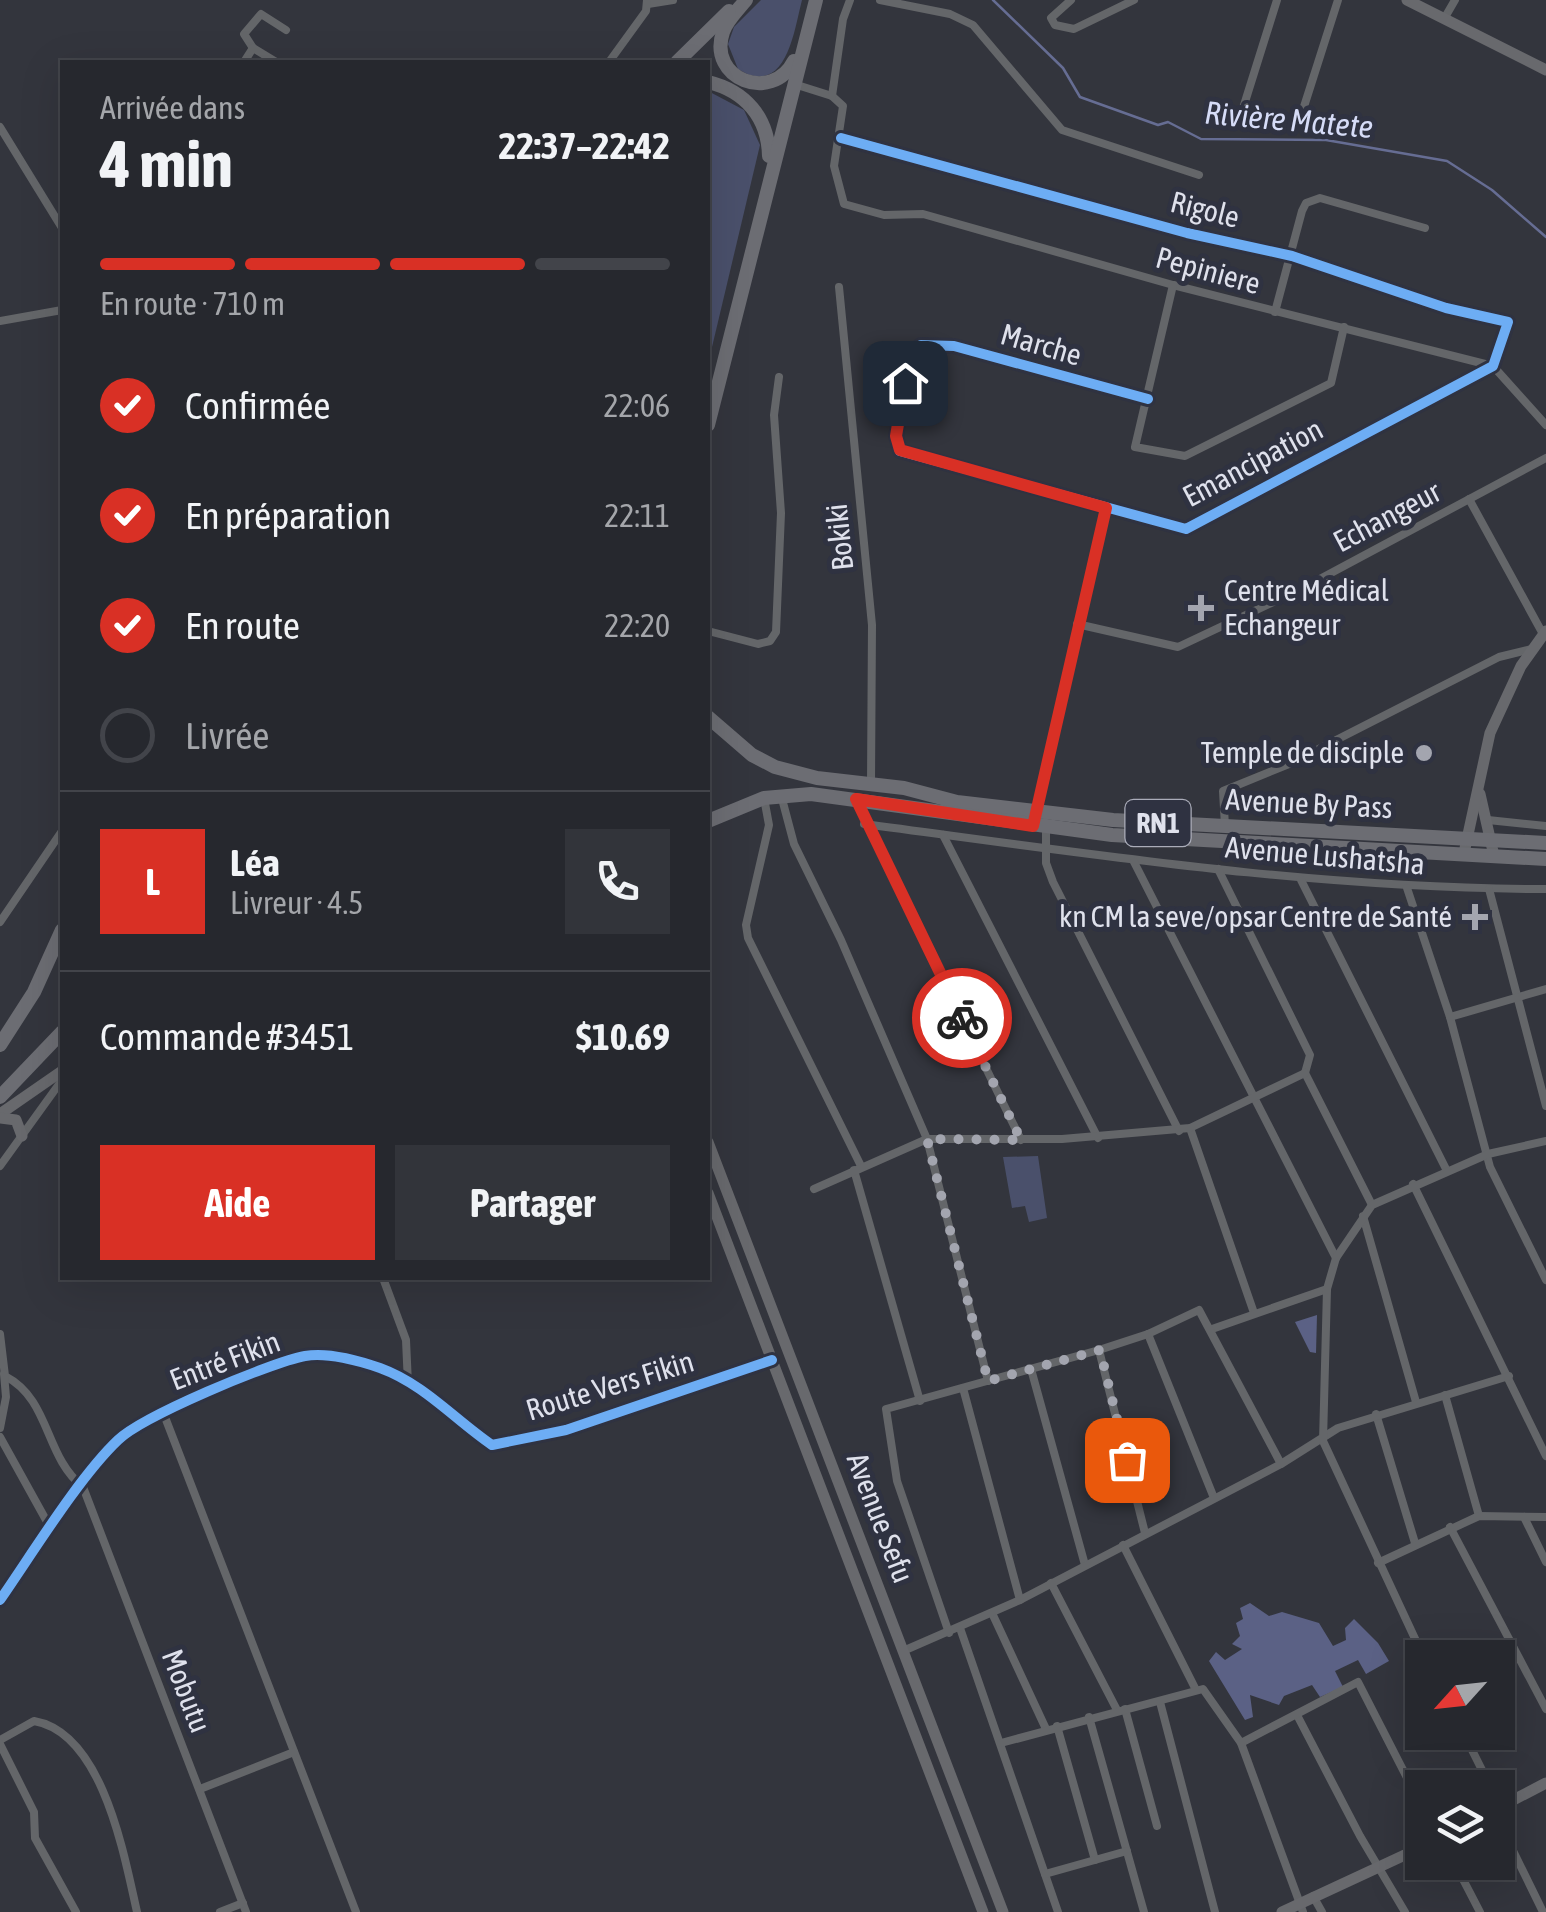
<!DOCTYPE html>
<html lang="fr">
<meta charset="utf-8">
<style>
:root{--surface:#26282e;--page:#32343a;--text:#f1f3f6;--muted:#a4a6aa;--line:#42444a;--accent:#d93025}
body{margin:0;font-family:"Asap Condensed",sans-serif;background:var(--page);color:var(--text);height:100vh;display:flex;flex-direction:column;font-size:38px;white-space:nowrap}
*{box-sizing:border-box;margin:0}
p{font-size:32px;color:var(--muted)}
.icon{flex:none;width:55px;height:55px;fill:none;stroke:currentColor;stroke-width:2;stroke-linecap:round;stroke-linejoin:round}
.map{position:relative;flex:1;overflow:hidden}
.sheet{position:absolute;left:60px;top:60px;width:650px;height:1220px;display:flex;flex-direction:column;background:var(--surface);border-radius:0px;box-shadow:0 10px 40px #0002,0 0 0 2px var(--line)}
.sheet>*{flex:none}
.needle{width:65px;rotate:243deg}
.buttons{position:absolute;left:1405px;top:1640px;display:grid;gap:20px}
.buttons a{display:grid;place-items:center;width:110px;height:110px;border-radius:0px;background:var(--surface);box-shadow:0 10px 40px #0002,0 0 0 2px var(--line);font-size:50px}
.pin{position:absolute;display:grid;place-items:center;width:85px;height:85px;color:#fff;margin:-42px;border-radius:20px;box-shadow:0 5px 15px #0006}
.courier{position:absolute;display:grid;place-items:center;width:100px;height:100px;margin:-50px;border:8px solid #d93025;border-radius:50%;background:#fff;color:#222;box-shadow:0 2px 12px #0007}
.summary em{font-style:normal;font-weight:700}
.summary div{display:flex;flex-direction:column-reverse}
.summary{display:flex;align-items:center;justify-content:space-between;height:170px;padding:0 40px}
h1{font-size:65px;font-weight:700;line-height:75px}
.bar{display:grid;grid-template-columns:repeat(4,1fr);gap:15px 10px;align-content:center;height:120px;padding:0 40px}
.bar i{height:12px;border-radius:8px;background:var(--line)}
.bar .active{background:var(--accent)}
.bar p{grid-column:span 4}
.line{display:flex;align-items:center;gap:25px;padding:0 40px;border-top:2px solid var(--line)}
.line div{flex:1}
.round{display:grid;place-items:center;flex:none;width:105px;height:105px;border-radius:0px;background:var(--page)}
ol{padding:0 40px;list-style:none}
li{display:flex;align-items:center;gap:30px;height:110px}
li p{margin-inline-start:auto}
li .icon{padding:10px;border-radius:50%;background:var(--accent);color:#fff;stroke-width:4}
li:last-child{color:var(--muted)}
li i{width:55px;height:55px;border:5px solid var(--line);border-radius:50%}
.action{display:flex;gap:20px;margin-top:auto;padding:20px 40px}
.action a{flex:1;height:115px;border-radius:0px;background:var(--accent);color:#fff;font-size:40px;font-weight:700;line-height:115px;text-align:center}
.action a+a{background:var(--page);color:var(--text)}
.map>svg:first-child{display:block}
.green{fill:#4a506b}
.forest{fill:#5b6185}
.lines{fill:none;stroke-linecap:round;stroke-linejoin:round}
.stream{stroke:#666d93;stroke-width:2.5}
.street{stroke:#646669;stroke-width:8}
.secondary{stroke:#68696d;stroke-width:11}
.highway{stroke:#6c6d73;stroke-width:14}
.cycleway-casing{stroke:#2f3241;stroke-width:16}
.cycleway{stroke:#6dadf4;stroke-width:10}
.done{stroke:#a3a5af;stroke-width:10;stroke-dasharray:0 18}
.route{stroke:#d93025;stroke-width:12}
.poi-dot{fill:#a3a5af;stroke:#2f3241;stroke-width:4}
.labels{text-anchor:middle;stroke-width:10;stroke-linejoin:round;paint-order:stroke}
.shield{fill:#2f3241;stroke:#aaacb9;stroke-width:2.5}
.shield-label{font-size:28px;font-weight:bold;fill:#dfe1ec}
.street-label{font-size:30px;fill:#dfe1ec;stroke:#2f3241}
.poi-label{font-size:30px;fill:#dfe1ec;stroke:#2f3241;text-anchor:end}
.water-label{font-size:32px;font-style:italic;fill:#d6dcf7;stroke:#2f3241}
</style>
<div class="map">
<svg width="1546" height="1912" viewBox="0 0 1546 1912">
<rect width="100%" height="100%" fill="#33353d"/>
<g class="green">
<path d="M761,0H802C794,31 786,99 738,69L728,44L734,27Z"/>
<polygon points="708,91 744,110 760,145 708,364"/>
<polygon points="1038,1156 1047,1218 1029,1222 1025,1206 1012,1208 1003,1157"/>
</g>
<g class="forest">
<polygon points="1317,1315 1316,1353 1310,1352 1295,1322"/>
<polygon points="1250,1603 1269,1616 1282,1612 1319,1623 1333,1646 1346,1640 1345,1628 1354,1619 1378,1643 1389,1661 1366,1674 1358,1660 1335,1671 1343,1687 1320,1697 1312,1685 1284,1696 1279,1705 1250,1695 1253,1717 1245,1720 1209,1661 1216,1652 1225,1660 1242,1649 1232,1644 1240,1636 1236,1623 1243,1619 1240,1608"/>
</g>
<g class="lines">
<polyline class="stream" points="993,0 1063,68 1080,97 1158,125 1168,122 1201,139 1326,140 1447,161 1492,190 1546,237"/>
<g class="street">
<polyline points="880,0 950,14 973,25 1062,130 1199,175"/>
<polyline points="1071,0 1051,18 1055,25 1074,29 1134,0"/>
<polyline points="648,4 673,0"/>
<polyline points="1444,19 1455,0"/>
<polyline points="253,48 244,34 261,14 286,30"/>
<polyline points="244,62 253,48 276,62"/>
<polyline points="609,62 646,11 647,0"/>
<polyline points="794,84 832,96 843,106 834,166 844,204 884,215 923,214 1173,285 1493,366 1546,425"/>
<polyline points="832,96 843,19 850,0"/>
<polyline points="1301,116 1338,0"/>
<polyline points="1239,121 1277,0"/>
<polyline points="0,127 62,228"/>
<polyline points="841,138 1187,233 1292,256 1446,308 1508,322 1493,366 1186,529 900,451 896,436 911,353 921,345 954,346 1148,399"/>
<polyline points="1173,285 1135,447 1185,456 1331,383 1344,327"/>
<polyline points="839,287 872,625 871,783"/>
<polyline points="1275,312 1302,211 1306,203 1320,198 1425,228"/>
<polyline points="0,321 62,310"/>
<polyline points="1469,499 1543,634"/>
<polyline points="1077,624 1178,647 1303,588 1546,458"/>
<polyline points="708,631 758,644 770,641 776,632 781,513 774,415 779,377"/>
<polyline points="781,795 794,844 841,940 927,1139 988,1381"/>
<polyline points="764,798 769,825 746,925 748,938 861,1166"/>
<polyline points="855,799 1021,1140"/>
<polyline points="1035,814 1106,507"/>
<polyline points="1488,820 1546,826"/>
<path d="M864,824C1091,854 1316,889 1546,889"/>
<polyline points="1225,826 1223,791 1289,764 1499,657 1532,649"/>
<polyline points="1046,828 1046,863 1053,882 1179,1131"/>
<polyline points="943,835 1098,1138"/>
<polyline points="1134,862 1336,1258"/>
<polyline points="1218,869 1310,1055 1305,1073"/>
<polyline points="1301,880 1447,1171"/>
<polyline points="1407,888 1450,1017 1490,1167 1546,1280"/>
<polyline points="1489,889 1546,1106"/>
<polyline points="0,922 62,831"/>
<polyline points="1450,1017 1546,989"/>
<polyline points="1305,1073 1372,1205"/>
<polyline points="1190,1128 1254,1313"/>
<polyline points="0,1166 62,1080"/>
<polyline points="854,1170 920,1401"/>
<polyline points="1413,1184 1546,1456"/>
<polyline points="814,1189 927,1139 1062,1139 1190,1128 1305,1073"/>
<polyline points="1363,1216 1416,1402"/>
<polyline points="383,1278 406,1340 408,1384"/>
<polyline points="1212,1329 1327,1289"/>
<path d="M0,1334L5,1376C51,1400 44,1456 83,1487L246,1912"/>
<polyline points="1148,1334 1214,1498"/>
<polyline points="1099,1350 1145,1533"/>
<polyline points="1031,1369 1085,1565"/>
<polyline points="963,1388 1020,1600"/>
<polyline points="1445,1395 1479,1516"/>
<polyline points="163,1412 356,1912"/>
<polyline points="1376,1414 1415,1543"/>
<polyline points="0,1428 6,1397 4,1374"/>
<polyline points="0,1437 51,1529"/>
<polyline points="1524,1517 1546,1562"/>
<polyline points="1450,1527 1546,1709"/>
<polyline points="1123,1545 1196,1690"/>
<polyline points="1378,1563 1479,1516 1546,1517"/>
<polyline points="1051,1583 1117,1710"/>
<path d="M0,1600C32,1554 79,1477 118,1440C143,1416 269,1363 305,1356C327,1352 360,1361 380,1368C424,1384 454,1419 492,1445L566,1430L772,1360"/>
<polyline points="992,1613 1046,1729"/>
<polyline points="960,1628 1058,1912"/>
<polyline points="949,1633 897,1481 886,1409 1099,1350 1148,1334 1199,1310 1281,1464"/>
<polyline points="903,1651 1020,1600 1281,1464 1338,1428 1509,1376"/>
<polyline points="1424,1658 1323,1441 1327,1289 1336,1258 1372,1205 1488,1154 1546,1141"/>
<polyline points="1160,1702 1215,1912"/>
<polyline points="1125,1709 1157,1826"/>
<polyline points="1297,1715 1360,1836 1405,1912"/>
<polyline points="1089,1717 1144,1912"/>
<polyline points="1057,1726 1095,1860"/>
<polyline points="1463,1732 1491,1788"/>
<path d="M0,1740L34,1721C103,1733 124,1855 137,1912"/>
<polyline points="1001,1743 1203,1689 1241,1743 1303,1912"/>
<polyline points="1241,1743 1358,1682 1422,1807"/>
<polyline points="0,1744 34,1812 35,1838 76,1912"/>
<polyline points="200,1789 294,1752"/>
<polyline points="1498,1820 1543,1912"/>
<polyline points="1454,1862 1480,1912"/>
<polyline points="1045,1874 1127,1851"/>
<polyline points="1313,1896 1322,1912"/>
<polyline points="220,1912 243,1903"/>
</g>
<g class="secondary">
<polyline points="1407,0 1546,70"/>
<polyline points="1480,794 1494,856"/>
<polyline points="1464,853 1490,733 1521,666 1546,631"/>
<polyline points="0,1114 62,1071"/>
<polyline points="0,1118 16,1120 22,1136"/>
<polyline points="708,1142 1003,1912"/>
<polyline points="708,1193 983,1912"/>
<polyline points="1498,1808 1546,1783"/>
<polyline points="1282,1912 1422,1847"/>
</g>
<g class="highway">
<path d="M746,0C738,10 727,20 723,32C707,79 772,104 794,61"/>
<polyline points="677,62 729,11"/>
<path d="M708,82C745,91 768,117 769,156"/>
<polyline points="708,425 816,0"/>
<polyline points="708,717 752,755 775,767 817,778 904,788 957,802 1113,820 1546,843"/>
<polyline points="708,821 764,798 811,794 1112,835 1546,859"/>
<polyline points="0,1045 34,992 62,930"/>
<polyline points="0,1097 62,1032"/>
</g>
<defs>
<g id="cycleway">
<polyline points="841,138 1187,233 1292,256 1446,308 1508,322 1493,366 1186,529 900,451 896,436 911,353 921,345 954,346 1148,399"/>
<path d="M0,1600C32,1554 79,1477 118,1440C143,1416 269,1363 305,1356C327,1352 360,1361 380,1368C424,1384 454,1419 492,1445L566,1430L772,1360"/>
</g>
</defs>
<use href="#cycleway" class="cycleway-casing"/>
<use href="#cycleway" class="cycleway"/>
</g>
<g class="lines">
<polyline class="done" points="962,1018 1021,1140 927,1139 988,1381 1100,1350 1127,1460"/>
<polyline class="route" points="905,383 896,436 900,450 1106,508 1033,826 856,799 962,1018"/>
</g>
<g class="poi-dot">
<path d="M1196 593h10v10h10v10h-10v10h-10v-10h-10v-10h10z"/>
<circle cx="1424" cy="753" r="10"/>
<path d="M1470 902h10v10h10v10h-10v10h-10v-10h-10v-10h10z"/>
</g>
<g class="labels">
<rect class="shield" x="1125.5" y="800" width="65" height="46" rx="8"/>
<g class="shield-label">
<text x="1158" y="833">RN1</text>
</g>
<g class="street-label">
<text transform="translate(1205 210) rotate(14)" y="10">Rigole</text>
<text transform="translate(1208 271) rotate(15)" y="10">Pepiniere</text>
<text transform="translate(1041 345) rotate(16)" y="10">Marche</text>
<text transform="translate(1253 463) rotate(-28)" y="10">Emancipation</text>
<text transform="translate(1387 517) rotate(-28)" y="10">Echangeur</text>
<text transform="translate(840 537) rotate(-96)" y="10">Bokiki</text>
<text transform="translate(1309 804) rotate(3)" y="10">Avenue By Pass</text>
<text transform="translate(1325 856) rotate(5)" y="10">Avenue Lushatsha</text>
<text transform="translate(225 1361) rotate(-21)" y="10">Entré Fikin</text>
<text transform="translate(610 1386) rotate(-17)" y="10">Route Vers Fikin</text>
<text transform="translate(880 1518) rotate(69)" y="10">Avenue Sefu</text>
<text transform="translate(186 1691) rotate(69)" y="10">Mobutu</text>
</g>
<g class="poi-label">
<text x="1224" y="601" text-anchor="start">Centre Médical<tspan x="1224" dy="34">Echangeur</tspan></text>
<text x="1404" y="763">Temple de disciple</text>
<text x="1452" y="927">kn CM la seve/opsar Centre de Santé</text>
</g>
<g class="water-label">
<text transform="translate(1289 120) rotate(5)" y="11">Rivière Matete</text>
</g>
</g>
</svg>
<div class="buttons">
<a><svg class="needle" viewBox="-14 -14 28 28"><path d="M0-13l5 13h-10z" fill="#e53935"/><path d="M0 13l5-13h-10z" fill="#a4a6aa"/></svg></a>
<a><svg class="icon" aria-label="layers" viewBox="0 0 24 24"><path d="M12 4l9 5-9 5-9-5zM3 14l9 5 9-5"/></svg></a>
</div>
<div class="pin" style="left:1127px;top:1460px;background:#ea580c"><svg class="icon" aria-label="bag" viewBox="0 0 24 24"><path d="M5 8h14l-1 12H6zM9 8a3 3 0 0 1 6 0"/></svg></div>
<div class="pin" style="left:905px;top:383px;background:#1f2937"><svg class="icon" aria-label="home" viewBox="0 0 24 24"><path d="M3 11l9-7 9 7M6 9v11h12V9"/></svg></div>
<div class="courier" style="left:962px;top:1018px"><svg class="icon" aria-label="bike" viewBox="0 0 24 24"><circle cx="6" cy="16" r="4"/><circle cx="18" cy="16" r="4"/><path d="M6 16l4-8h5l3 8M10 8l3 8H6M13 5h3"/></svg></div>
<section class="sheet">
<div class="summary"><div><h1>4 min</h1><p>Arrivée dans</p></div><em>22:37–22:42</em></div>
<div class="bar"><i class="active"></i><i class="active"></i><i class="active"></i><i></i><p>En route · 710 m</p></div>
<ol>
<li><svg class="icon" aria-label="check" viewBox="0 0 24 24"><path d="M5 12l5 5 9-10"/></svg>Confirmée<p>22:06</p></li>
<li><svg class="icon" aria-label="check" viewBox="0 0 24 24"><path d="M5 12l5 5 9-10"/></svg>En préparation<p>22:11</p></li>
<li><svg class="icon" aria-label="check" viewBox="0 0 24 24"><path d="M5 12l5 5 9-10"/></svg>En route<p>22:20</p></li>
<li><i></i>Livrée</li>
</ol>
<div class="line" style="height:180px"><b class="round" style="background:var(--accent);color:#fff">L</b><div><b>Léa</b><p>Livreur · 4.5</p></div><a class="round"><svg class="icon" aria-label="phone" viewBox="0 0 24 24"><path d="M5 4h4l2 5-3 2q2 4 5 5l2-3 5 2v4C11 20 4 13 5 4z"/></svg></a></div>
<div class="line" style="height:130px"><div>Commande #3451</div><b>$10.69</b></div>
<div class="action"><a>Aide</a><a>Partager</a></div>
</section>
</div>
